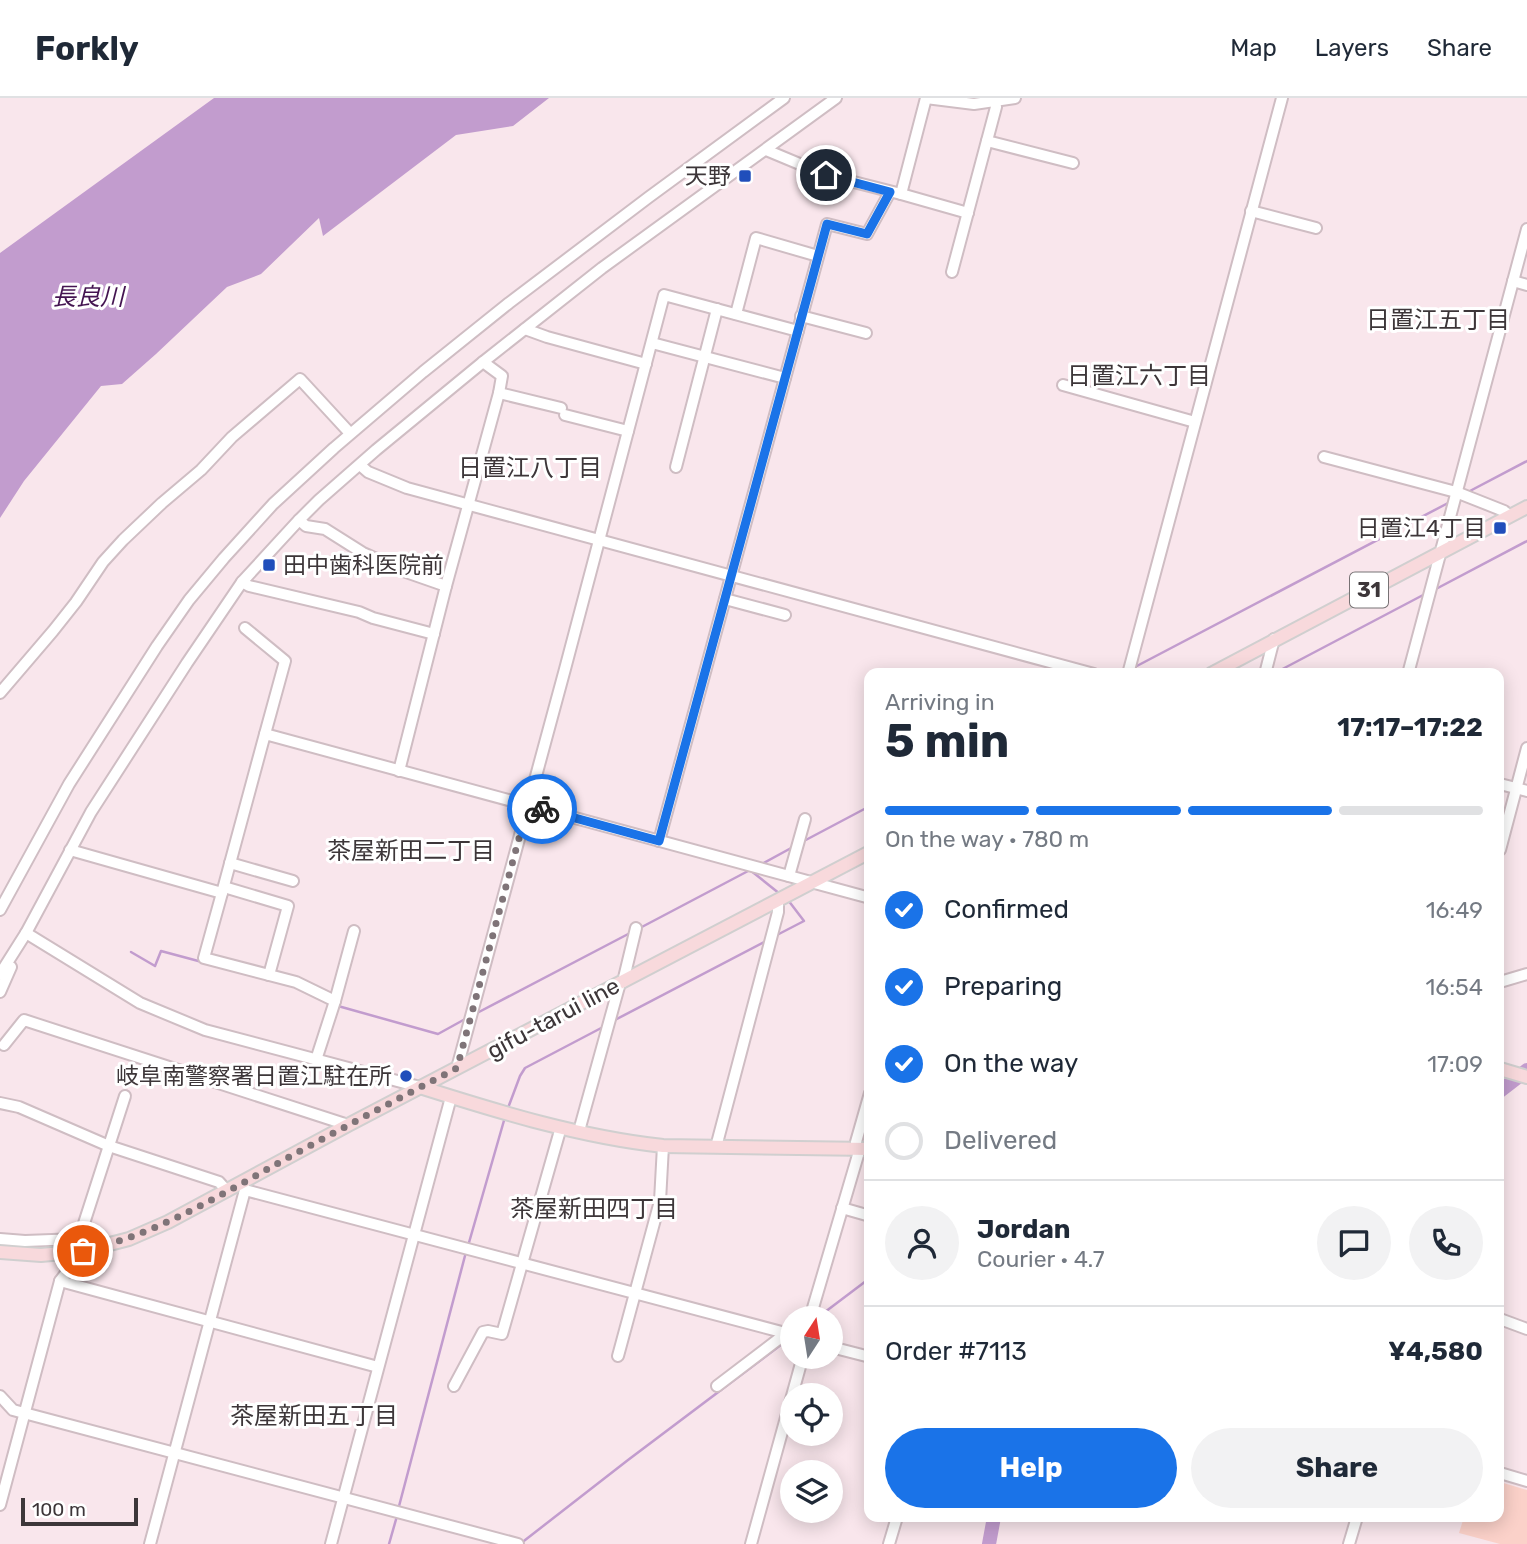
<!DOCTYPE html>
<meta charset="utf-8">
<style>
:root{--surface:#fff;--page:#f2f2f3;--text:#1f2937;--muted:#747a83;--line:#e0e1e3;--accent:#1a73e8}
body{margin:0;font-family:Rubik,"Noto Sans JP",sans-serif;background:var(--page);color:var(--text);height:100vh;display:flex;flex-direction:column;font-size:26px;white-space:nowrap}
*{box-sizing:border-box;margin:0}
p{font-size:23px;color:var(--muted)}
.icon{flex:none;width:38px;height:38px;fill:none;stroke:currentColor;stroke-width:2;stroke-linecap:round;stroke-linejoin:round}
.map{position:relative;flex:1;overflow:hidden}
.details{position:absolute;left:864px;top:570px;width:640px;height:854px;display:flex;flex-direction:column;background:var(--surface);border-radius:14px;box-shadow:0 4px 18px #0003}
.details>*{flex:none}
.needle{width:46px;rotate:12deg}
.fabs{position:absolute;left:780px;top:1208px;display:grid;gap:14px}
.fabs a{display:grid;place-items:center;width:63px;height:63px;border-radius:50%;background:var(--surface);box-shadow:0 4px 18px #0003;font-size:35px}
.scale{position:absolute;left:21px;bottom:18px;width:117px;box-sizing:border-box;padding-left:7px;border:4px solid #3d3639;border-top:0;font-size:19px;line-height:24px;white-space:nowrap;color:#3d3639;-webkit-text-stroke:5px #fff;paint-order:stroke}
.pin{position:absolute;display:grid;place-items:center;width:60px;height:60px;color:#fff;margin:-30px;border:4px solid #fff;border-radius:50%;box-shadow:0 2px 7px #0007}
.courier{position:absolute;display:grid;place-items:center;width:70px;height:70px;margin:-35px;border:5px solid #1a73e8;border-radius:50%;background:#fff;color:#222;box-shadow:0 2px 9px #0007}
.head em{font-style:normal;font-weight:700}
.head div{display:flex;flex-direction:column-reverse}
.head{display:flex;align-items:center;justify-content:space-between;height:119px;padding:0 21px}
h1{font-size:46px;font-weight:700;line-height:52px}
.bar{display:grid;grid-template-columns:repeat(4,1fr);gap:10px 7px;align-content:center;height:84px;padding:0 21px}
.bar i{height:9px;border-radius:5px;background:var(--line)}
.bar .active{background:var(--accent)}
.bar p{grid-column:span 4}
.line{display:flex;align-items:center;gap:18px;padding:0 21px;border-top:2px solid var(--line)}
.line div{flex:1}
.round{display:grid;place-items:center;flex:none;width:74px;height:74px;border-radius:37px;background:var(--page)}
ol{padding:0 21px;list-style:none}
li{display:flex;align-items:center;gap:21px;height:77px}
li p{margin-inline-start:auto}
li .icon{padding:7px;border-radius:50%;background:var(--accent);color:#fff;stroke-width:4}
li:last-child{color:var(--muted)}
li i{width:38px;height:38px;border:4px solid var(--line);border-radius:50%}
.primary-button{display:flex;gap:14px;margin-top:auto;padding:14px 21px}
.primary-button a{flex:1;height:80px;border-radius:42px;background:var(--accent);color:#fff;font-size:28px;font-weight:700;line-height:80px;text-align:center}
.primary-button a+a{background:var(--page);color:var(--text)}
header{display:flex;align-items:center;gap:42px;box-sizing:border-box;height:98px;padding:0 35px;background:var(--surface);border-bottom:2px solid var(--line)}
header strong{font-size:33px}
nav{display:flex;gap:38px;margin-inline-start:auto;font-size:24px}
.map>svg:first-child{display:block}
.green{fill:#fbd1c9}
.water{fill:#c29cce}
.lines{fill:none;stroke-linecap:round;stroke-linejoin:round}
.stream{stroke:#c29cce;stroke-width:2.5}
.river{stroke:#c29cce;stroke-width:14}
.minor-casing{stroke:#cfbdc3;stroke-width:14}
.major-casing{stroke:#d0cfcf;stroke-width:16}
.minor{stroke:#fff;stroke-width:10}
.major{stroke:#f8d9dc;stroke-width:12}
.done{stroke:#7f7478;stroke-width:7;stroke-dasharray:0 12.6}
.route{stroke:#1a73e8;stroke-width:9}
.poi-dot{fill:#204ebb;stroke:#fff;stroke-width:2.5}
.labels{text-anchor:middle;stroke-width:6;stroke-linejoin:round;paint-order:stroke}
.shield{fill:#fff;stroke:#777274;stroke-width:2}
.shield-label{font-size:21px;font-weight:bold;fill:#3d3639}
.poi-label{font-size:23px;fill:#3d3639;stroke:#fff;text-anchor:end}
.street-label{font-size:23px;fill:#3d3639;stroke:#fff}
.water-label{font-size:24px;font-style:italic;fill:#441451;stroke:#fff}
.neighbourhood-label{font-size:24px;fill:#3d3639;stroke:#fff}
</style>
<header>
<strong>Forkly</strong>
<nav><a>Map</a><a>Layers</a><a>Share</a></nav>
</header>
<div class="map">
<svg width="1527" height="1446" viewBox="0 0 1527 1446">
<rect width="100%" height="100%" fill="#f9e6ec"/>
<polygon class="green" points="1500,1384 1527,1392 1527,1446 1500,1446 1459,1435 1464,1419 1500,1419"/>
<polygon class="water" points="214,0 549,0 513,28 456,37 323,138 319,120 261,176 227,189 156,256 122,286 101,288 24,383 0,420 0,155"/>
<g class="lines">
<g class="stream">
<polyline points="1468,394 1527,363"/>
<polyline points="1434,492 1527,443"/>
<polyline points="1133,570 1450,404"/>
<polyline points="1273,576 1425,496"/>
<polyline points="802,744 870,708"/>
<polyline points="762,766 793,749"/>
<polyline points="750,772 780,796"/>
<polyline points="638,831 750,772"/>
<polyline points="775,838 804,823 788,802"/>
<polyline points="131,854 155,868 161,853 202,864"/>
<polyline points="338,908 438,936 467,920"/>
<polyline points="477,915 632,834"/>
<polyline points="613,923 766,843"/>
<polyline points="508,1010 520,978 525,970 605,928"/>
<polyline points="468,1148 505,1019"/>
<polyline points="817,1220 870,1180"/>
<polyline points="398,1412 466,1154"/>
<polyline points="389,1446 397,1418"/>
<polyline points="520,1446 628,1362 790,1240"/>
</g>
<g class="river">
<polyline points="1500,993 1527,972"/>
<polyline points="989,1446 994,1419"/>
</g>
<defs>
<g id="minor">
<polyline points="926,0 974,6 1015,0"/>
<polyline points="987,43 1073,65"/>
<polyline points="766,52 826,77 901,96 968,115"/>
<polyline points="901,96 926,0"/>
<polyline points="1251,113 1316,130"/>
<polyline points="952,174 996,9 995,4"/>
<polyline points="1513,183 1527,187"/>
<polyline points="736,216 756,140 818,158"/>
<polyline points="801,218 866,235"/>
<polyline points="525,231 547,239 646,266"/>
<polyline points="652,245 785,280"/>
<polyline points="1063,287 1195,324"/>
<polyline points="499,295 561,310"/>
<polyline points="565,317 628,333"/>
<polyline points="1324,359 1456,394 1504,413 1510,418"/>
<polyline points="360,367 368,374 407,390 1094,576"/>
<polyline points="676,369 717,211"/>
<polyline points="299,422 306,428 325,431 363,455 403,473 446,488"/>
<polyline points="242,484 249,488 359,514 373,520 434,536"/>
<polyline points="725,501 785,517"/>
<polyline points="245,530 285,563 265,636"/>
<polyline points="1128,576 1282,0"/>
<polyline points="1265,576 1274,541"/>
<polyline points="1408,576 1527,131"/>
<polyline points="0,595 53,533 76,504 103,464 123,442 162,405 201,372 232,339 300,281 347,332"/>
<polyline points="399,673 446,488 499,295 502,278 483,264"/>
<polyline points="1500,686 1527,693"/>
<polyline points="659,743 827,126 867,136 890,94"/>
<polyline points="70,752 222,795 265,636 870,800"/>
<polyline points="1500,752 1527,650"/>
<polyline points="230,765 293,783"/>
<polyline points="789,778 805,721"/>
<polyline points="224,789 288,808 269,877"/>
<polyline points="222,795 204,860 296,884 335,903"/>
<polyline points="0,812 69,686 157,548 189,502 224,460 273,406 334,350 423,274 509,205 649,99 784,0"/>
<polyline points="26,835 140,905 205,932 420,989"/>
<polyline points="0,876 26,835 91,714 187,565 242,484 299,422 319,402 376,352 483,264 602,170 836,0"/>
<polyline points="623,884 636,830"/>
<polyline points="1500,884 1527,876"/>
<polyline points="0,894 11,869"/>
<polyline points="4,947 24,922 348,1027"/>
<polyline points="316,962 335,903 354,833"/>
<polyline points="457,970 565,571 664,197 798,233"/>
<polyline points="0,1005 19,1009 109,1048 219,1084 227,1093"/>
<polyline points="579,1033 620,885"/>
<polyline points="716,1049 778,814 778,802"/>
<polyline points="243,1085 245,1092 793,1237"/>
<polyline points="842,1110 870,1118"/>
<polyline points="0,1141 25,1143 79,1141"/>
<polyline points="78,1144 125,998"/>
<polyline points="60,1183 378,1269"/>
<polyline points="810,1220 858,1057 856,1044 870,995"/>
<polyline points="1500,1221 1527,1231"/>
<polyline points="831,1249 870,1259"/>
<polyline points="618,1258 660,1103 663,1048"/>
<polyline points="454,1288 483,1234 488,1233 502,1236 561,1029"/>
<polyline points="717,1288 780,1240 782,1235"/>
<polyline points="0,1298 13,1312 24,1315 518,1446"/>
<polyline points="1500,1375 1527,1383"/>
<polyline points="0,1407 60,1183 66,1175 71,1164"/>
<polyline points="150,1446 245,1092"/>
<polyline points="331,1446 451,999"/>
<polyline points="751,1446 803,1258"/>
<polyline points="889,1446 897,1419"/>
<polyline points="1349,1446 1357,1419"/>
</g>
<g id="major">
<polyline points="1211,576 1527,409"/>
<polyline points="1500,971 1527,979"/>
<path d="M420,989C499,1014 580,1039 663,1048L870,1051"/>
<polyline points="0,1154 41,1157 83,1153 129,1141 168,1124 348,1027 870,754"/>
</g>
</defs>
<use href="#minor" class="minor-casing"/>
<use href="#major" class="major-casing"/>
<use href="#minor" class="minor"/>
<use href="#major" class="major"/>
</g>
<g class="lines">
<path class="done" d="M83,1153C155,1137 219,1098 282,1063C340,1031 398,1001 457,970L528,707L542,711"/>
<polyline class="route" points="542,711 659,743 827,126 867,136 890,94 826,77"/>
</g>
<g class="poi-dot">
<rect x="738" y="71" width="14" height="14" rx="3.5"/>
<rect x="1493" y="423" width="14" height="14" rx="3.5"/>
<rect x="262" y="460" width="14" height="14" rx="3.5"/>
<circle cx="406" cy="978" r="7"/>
</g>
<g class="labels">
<rect class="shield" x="1350" y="474.5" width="38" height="35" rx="5"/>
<g class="shield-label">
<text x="1369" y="499">31</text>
</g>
<g class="poi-label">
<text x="731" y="86">天野</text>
<text x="1486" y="438">日置江4丁目</text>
<text x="283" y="475" text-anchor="start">田中歯科医院前</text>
<text x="392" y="986">岐阜南警察署日置江駐在所</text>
</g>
<g class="street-label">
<text transform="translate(553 920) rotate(-28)" y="8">gifu-tarui line</text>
</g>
<g class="water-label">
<text x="88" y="207">長良川</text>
</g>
<g class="neighbourhood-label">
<text x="1438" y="230">日置江五丁目</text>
<text x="1139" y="286">日置江六丁目</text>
<text x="530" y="378">日置江八丁目</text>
<text x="411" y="761">茶屋新田二丁目</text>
<text x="594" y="1119">茶屋新田四丁目</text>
<text x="314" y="1326">茶屋新田五丁目</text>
</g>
</g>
</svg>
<div class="fabs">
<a><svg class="needle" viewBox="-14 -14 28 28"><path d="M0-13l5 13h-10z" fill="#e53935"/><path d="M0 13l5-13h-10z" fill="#747a83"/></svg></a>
<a><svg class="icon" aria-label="locate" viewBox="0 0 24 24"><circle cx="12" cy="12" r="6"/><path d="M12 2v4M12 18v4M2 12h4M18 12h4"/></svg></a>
<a><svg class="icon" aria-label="layers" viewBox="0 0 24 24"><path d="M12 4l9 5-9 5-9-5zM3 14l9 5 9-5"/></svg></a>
</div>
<div class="scale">100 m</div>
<div class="pin" style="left:83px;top:1153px;background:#ea580c"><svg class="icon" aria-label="bag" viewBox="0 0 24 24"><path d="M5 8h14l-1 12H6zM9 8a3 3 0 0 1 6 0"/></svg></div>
<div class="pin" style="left:826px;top:77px;background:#1f2937"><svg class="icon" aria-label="home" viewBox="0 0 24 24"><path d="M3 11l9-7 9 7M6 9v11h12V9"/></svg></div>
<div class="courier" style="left:542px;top:711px"><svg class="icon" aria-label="bike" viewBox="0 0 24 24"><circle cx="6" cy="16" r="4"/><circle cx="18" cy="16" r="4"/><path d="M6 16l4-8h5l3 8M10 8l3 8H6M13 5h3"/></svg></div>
<section class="details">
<div class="head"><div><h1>5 min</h1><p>Arriving in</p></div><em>17:17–17:22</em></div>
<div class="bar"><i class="active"></i><i class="active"></i><i class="active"></i><i></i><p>On the way · 780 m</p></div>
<ol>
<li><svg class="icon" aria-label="check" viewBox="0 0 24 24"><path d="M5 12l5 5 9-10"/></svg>Confirmed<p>16:49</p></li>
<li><svg class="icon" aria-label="check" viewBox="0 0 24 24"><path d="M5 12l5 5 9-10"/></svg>Preparing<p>16:54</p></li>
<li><svg class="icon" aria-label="check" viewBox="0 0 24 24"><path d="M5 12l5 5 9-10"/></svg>On the way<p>17:09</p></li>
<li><i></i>Delivered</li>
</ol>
<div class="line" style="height:126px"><a class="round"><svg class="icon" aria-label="person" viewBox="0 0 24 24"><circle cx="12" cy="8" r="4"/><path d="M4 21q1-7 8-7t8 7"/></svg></a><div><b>Jordan</b><p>Courier · 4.7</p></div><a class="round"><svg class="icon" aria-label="chat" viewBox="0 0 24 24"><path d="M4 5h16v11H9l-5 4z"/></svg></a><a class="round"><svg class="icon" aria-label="phone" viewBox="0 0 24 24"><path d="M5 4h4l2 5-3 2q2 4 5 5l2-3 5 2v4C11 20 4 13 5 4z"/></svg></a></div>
<div class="line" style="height:91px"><div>Order #7113</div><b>¥4,580</b></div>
<div class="primary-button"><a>Help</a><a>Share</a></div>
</section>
</div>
